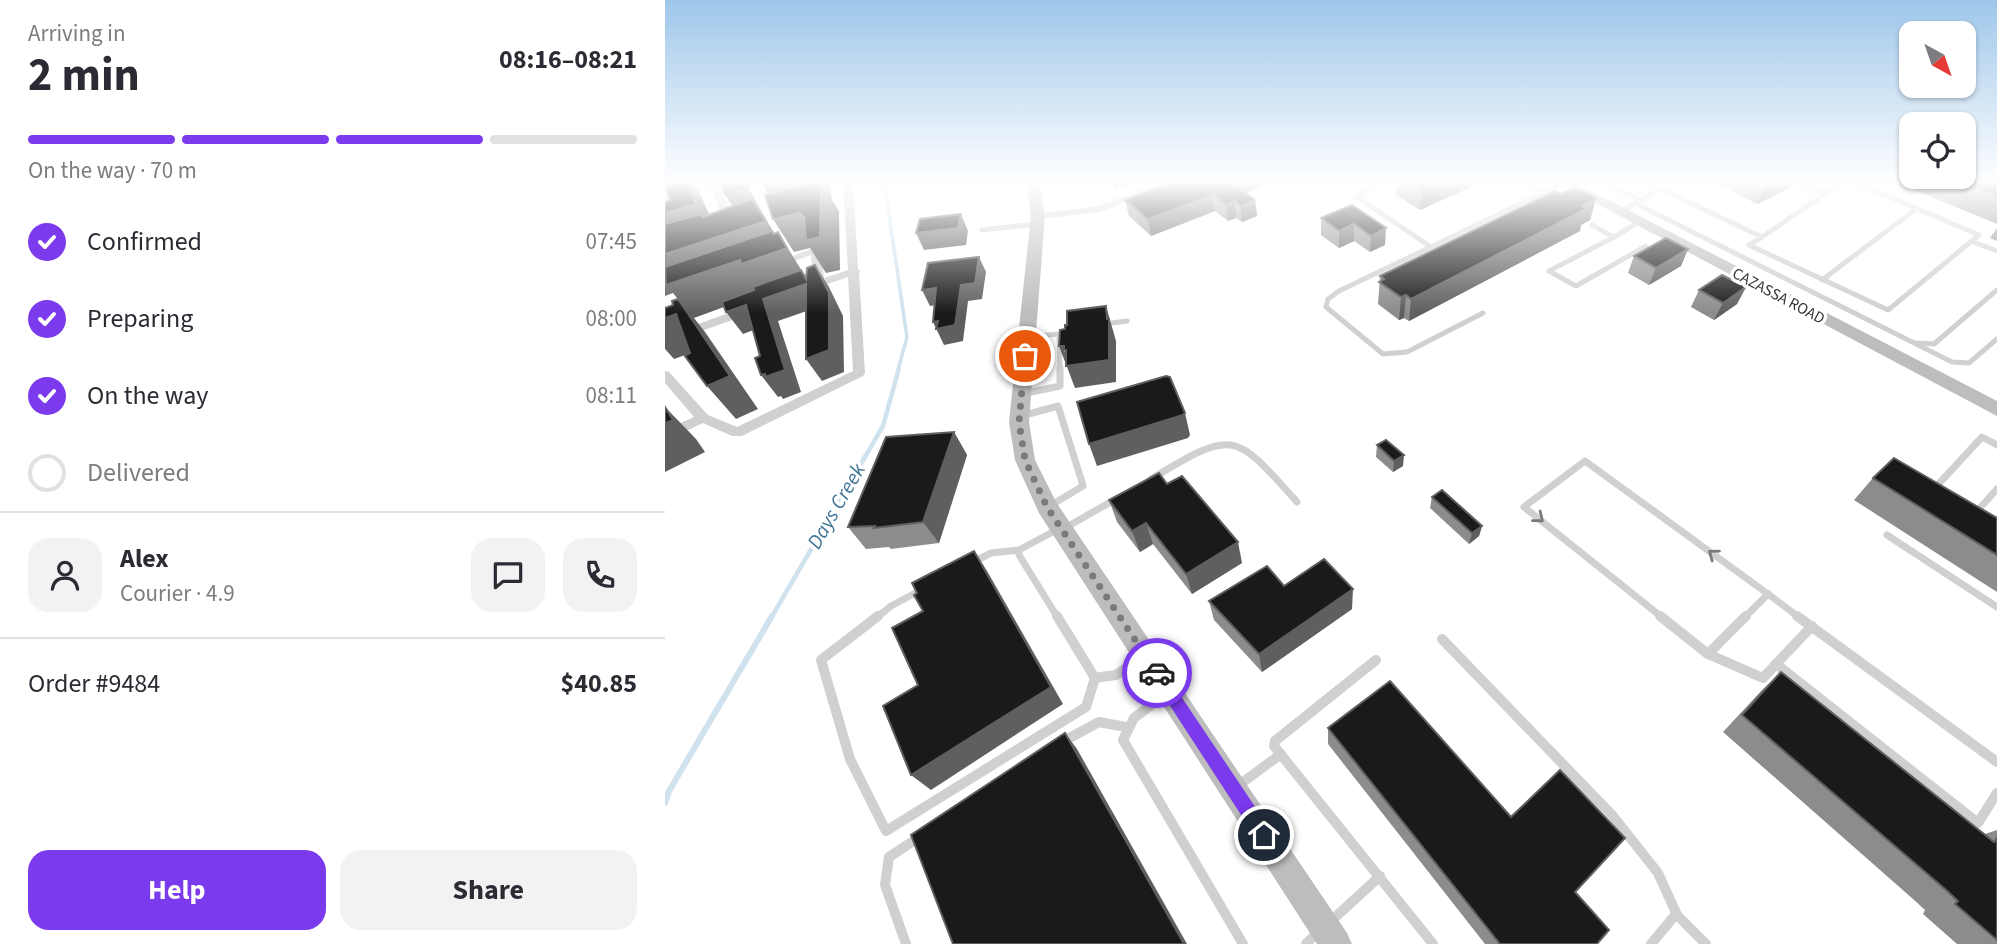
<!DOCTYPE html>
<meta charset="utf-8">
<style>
:root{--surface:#fff;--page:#f2f2f3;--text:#2b2b33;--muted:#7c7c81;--line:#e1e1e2;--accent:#7c3aed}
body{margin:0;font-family:"Source Sans 3",sans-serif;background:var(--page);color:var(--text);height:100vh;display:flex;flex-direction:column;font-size:26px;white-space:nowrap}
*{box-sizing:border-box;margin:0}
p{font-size:23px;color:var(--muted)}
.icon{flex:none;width:38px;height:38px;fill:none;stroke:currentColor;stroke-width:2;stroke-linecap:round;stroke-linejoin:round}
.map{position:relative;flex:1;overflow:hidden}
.drawer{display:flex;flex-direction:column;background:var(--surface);width:665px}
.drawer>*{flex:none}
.needle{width:46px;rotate:140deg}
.tools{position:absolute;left:1234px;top:21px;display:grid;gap:14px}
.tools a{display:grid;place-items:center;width:77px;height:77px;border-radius:14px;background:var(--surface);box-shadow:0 2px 5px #0004;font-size:35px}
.pin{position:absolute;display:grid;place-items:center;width:60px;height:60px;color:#fff;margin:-30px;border:4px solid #fff;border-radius:50%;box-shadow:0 2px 7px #0007}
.courier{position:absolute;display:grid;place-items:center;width:70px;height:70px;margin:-35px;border:5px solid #7c3aed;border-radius:50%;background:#fff;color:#222;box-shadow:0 2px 9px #0007}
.head em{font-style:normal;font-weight:700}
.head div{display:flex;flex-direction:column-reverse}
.head{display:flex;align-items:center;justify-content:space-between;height:119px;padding:0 28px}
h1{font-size:46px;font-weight:700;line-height:52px}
.bar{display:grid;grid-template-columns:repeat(4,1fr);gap:10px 7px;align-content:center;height:84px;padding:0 28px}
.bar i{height:9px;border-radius:5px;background:var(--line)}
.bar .selected{background:var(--accent)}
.bar p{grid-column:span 4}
.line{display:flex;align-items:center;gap:18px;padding:0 28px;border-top:2px solid var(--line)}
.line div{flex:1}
.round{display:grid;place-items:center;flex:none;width:74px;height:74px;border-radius:21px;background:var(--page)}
ol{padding:0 28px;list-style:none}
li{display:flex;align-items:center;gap:21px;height:77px}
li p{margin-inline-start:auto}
li .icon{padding:7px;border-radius:50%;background:var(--accent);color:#fff;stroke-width:4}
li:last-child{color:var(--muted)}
li i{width:38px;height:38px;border:4px solid var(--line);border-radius:50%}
.button{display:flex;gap:14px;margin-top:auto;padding:14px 28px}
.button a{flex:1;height:80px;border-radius:21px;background:var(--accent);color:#fff;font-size:28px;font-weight:700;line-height:80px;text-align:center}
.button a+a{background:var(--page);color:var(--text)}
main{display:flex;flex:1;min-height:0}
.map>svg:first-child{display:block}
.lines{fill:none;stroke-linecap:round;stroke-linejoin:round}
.stream-far2{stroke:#cfe2ee;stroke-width:3.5}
.stream-far1{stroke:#cfe2ee;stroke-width:4.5}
.stream{stroke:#cfe2ee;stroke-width:6}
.lane-far2{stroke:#d0d0d0;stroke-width:5}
.lane-far1{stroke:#d0d0d0;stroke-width:7}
.lane{stroke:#d0d0d0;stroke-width:10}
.street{fill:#d0d0d0;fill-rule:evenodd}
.secondary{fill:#bdbdbd;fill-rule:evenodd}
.wall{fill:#8c8c8c}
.shaded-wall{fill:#5f5f5f}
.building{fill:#1a1a1a;stroke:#5f5f5f;stroke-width:2}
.oneway{stroke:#7a7a7a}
.route{fill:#7c3aed}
.done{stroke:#7a7a7a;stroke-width:7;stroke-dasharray:0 12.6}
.labels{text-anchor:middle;stroke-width:7;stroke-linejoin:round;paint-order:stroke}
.far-street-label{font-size:16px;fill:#333;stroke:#fff}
.water-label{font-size:21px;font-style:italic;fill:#3f7597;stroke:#fff}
</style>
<main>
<section class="drawer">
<div class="head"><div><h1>2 min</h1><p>Arriving in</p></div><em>08:16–08:21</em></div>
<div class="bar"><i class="selected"></i><i class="selected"></i><i class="selected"></i><i></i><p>On the way · 70 m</p></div>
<ol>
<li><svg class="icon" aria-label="check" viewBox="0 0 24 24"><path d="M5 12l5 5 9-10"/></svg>Confirmed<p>07:45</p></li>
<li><svg class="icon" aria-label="check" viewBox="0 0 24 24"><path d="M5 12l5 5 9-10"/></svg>Preparing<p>08:00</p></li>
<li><svg class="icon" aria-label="check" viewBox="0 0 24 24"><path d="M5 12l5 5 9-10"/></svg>On the way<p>08:11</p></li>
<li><i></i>Delivered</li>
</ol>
<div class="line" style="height:126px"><a class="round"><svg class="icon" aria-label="person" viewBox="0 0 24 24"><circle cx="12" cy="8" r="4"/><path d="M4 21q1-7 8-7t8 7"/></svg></a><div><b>Alex</b><p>Courier · 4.9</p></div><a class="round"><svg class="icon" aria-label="chat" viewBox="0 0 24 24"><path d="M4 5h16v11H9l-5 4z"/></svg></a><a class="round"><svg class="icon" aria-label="phone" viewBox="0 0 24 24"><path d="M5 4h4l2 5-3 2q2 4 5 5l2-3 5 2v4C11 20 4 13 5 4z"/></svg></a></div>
<div class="line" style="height:91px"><div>Order #9484</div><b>$40.85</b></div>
<div class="button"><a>Help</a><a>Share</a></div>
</section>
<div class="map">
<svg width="1332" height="944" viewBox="0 0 1332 944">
<rect width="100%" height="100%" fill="#fff"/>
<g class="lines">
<polyline class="stream-far2" points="219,181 242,337 233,370"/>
<polyline class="stream-far1" points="106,618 218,426 234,368"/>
<polyline class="stream" points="0,803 4,791 107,616"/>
<g class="lane-far2">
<polyline points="714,181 692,197 766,247"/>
<polyline points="856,181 879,193"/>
<polyline points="936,181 975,200"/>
<polyline points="979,181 1097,237 1160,194 1129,181"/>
<polyline points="1160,194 1180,181"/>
<polyline points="970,203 1287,362 1304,363 1332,339"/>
<polyline points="955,212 996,189"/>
<polyline points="927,225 949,237 974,222"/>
<polyline points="317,230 371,224"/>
<polyline points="949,237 884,271 911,286 981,246"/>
<polyline points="1097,237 1084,245 1223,310 1314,235 1187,181"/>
<polyline points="1306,241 1332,251"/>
<polyline points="1157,280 1251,209"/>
<polyline points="818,313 742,352 718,354 661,307 663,299 674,291 899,183"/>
<polyline points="439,324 462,321"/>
<polyline points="362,337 394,334 395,370"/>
<polyline points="1250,343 1269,344 1332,290"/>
</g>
<g class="lane-far1">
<polyline points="357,394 395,386 395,368"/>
<polyline points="356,416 393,406 416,479 418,486 383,507"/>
<path d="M486,479C569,429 569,431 632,502"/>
<polyline points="1332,489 1313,510 1332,521"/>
<polyline points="1268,490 1317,437 1332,445"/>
<polyline points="398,529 451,499"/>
<polyline points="1222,535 1332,607"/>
<polyline points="308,562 326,553 354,550"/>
<polyline points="1103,594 1135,618"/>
<polyline points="211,618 226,606 258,589"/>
<polyline points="393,618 354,555 354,550 395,528"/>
<polyline points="998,618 859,507 920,461 1103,594"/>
<polyline points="1079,618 1103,594"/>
</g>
<g class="lane">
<polyline points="213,616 156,660 185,759 221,831 421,707 430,678"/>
<polyline points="392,616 430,678 451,675 476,658"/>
<polyline points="995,616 1043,654 1081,616"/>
<polyline points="1132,616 1332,762"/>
<polyline points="777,639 948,816 993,873 1012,915"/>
<polyline points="1043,654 1098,678 1147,626"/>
<polyline points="711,660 610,741 609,746 768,944"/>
<polyline points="1111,664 1313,823 1332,793"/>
<polyline points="501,694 469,718 458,740 578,944"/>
<polyline points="397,742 434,722 461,727"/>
<polyline points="574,785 616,754"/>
<polyline points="664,923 715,876"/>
<polyline points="241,944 220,885 224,857 256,836"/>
<polyline points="641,944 652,933"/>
<polyline points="986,944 1011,914 1041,944"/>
</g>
<g class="street">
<polygon points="44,181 67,181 55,186 70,226 69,228 60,226 47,188 0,202 0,196 45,183"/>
<polygon points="178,181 188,181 193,269 195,271 194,273 200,373 198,376 77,436 67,436 38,423 0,441 0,430 29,417 0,383 0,371 4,372 43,415 72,427 188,371 183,277 148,289 142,286 148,282 146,255 112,267 107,264 151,247 156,250 159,278 183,270"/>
<polygon points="501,181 515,181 435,212 373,219 368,216 373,213 430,207"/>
<polygon points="83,306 87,307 87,313 0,344 0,336"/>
</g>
<g class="secondary">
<polygon points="361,181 375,181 380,216 364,422 370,460 391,502 682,933 687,944 652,944 374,513 350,460 344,422 366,216"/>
<polygon points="889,181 907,181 1332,401 1332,416"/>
</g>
</g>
<g class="wall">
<polygon points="732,181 819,181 755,210 731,195"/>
<polygon points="1047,181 1128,181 1125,188 1092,204"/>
<polygon points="1228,181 1332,181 1332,224"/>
<polygon points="607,182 581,193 590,200 592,216 577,222 571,218 563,221 550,211 486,236 464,216 460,200"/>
<polygon points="895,194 931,198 925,220 916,225 915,231 744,321 739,318 734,320 713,304 715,276"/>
<polygon points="687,205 720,245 705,252 689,241 674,248 656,235 656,218"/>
<polygon points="1332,228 1332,241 1325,238"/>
<polygon points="1023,249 1016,266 984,285 963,273 969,256"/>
<polygon points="1081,287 1072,304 1049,320 1026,307 1034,290"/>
<polygon points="289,432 302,455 274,543 226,549 224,547 201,549 183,527"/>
<polygon points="712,445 738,466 728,472 711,457"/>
<polygon points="1208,478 1332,518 1332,592 1189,500"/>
<polygon points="502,484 577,563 527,594 488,544 475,552 452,522 444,500"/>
<polygon points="767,497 817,526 814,536 804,544 765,508"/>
<polygon points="619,586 687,609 597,672 549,620 544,601"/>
<polygon points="1116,672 1320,834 1332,830 1332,944 1292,944 1258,914 1260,910 1248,899 1058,732 1097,690"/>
<polygon points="663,728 910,892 932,944 820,944 663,744"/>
</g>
<g class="shaded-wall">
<polygon points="13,181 28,181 30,185 28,185 35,194 54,236 82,227 60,195 77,181 102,181 83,187 102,221 119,249 113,232 143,281 97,293 29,318 40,332 93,409 71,419 42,386 16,303 8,293 0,296 0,213"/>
<polygon points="108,181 166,181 165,189 167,200 174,211 175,270 161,273 145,248 129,252 108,219 135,213 151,238 155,205 117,216 97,184"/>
<polygon points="447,181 470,181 449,189"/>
<polygon points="568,181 607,181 607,182 568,198 566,182"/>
<polygon points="773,181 819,181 755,210 757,188"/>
<polygon points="1104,181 1128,181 1125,188 1092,204 1102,182"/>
<polygon points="548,195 550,211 486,236 483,219"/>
<polygon points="931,198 925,220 916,225 915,231 744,321 746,299"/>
<polygon points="590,200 592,216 577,222 575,206"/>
<polygon points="570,201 571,218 563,221 561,205"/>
<polygon points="296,214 303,231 301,245 259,250 251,233"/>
<polygon points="689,224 689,241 674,248 674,231"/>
<polygon points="721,228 720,245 705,252 706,236"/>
<polygon points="1023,249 1016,266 984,285 991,268"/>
<polygon points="314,257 321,272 317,299 303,301 298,341 279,345 268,322 296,285"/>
<polygon points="150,265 164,287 178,316 179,372 157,381 141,359"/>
<polygon points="141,284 156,306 113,321 136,392 118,399 116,396 113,397 96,375 98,299"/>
<polygon points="1081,287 1072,304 1049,320 1058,303"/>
<polygon points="271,288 278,304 265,306 257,290"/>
<polygon points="741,295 739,318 734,320 736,297"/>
<polygon points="81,305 97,327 78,334 61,312"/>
<polygon points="441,306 451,341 451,382 410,388 394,346 399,346 399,350 405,365 442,319"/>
<polygon points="0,313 11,314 40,348 9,359 0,349"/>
<polygon points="0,407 31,439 40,452 0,472"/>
<polygon points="520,413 525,435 523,438 432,466 424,444"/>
<polygon points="289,432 302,455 274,543 258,522"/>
<polygon points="739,455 738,466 728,472 729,461"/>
<polygon points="481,523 488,544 475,552 467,531"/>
<polygon points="817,526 814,536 804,544 807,533"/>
<polygon points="573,542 577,563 527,594 521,574"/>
<polygon points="309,551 322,571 398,704 266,790 246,775"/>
<polygon points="688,589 687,609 597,672 594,654"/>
<polygon points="400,733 412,749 522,944 519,944"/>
</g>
<g class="building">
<polygon points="0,181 21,181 31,204 0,213 0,202 6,200 0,187"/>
<polygon points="54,181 77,181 81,189 60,195"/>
<polygon points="96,181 108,181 97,184"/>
<polygon points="147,181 156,181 155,237 141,240 139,217 135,213 108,219 100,195"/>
<polygon points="510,181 568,181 566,182 590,200 575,206 570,201 561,205 548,195 483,219 460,200"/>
<polygon points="746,181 773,181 757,188"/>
<polygon points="1296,181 1332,181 1332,195"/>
<polygon points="910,187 931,198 917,206 921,209 746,299 741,295 736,297 714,282 719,279 715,276 890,191 895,194"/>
<polygon points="87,199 101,221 0,254 0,224 36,214 38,217"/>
<polygon points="687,205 721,228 706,236 689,224 674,231 656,218"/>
<polygon points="296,214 293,228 251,233 255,219"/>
<polygon points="107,231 109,234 113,232 122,248 76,264 75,260 1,285 0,267"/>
<polygon points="1001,238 1023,249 991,268 969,256"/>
<polygon points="314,257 310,283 296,285 290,325 271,329 273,321 268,322 271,288 257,290 263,263"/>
<polygon points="150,265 164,293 164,350 141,359 141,284 98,299 120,370 100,377 100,374 96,375 90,358 95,356 81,305 61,312 57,302 89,290 88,287 136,270 141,279 142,268"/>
<polygon points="1057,275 1081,287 1058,303 1034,290"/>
<polygon points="13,299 65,376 42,386 20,356 25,353 11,314 0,318 0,308 8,305 7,301"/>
<polygon points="441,306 442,319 444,319 444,360 401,366 401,350 399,350 399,346 394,346 395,330 400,329 400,325 402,325 402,311"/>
<polygon points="501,376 505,377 520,413 518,415 424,444 412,402"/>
<polygon points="0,407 8,420 0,423"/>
<polygon points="289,432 258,522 209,528 210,526 183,527 221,437"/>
<polygon points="721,440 739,455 729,461 712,445"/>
<polygon points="1229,458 1332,518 1332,555 1208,478"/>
<polygon points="494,473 502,484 517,476 573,542 521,574 481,523 467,531 444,500"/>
<polygon points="777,490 817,526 807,533 767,497"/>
<polygon points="309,551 386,687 246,775 218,706 253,685 227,628 258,611 249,595 252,593 247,583"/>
<polygon points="659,559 688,589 594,654 544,601 602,566 619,586"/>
<polygon points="1116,672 1329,842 1332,838 1332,940 1290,904 1293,901 1280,889 1077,715"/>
<polygon points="725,681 846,817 895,770 960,838 910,892 944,930 932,944 835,944 663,728"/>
<polygon points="400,733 519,944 288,944 246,835"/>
</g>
<defs><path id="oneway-chevron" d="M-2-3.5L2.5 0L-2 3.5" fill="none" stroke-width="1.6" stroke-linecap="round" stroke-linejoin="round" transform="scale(1.75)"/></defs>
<g class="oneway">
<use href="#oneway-chevron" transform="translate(874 518) rotate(39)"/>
<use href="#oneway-chevron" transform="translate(1048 554) rotate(-144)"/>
</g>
<linearGradient id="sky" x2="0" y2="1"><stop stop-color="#9ec6ea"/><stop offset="0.58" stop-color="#fff"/><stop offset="1" stop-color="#fff" stop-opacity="0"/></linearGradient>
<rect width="1332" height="313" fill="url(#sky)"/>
<polygon class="route" points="492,666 497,668 605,829 607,835 605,841 599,843 593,841 487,678 487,668"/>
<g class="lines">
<polyline class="done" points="360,356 354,422 360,460 382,507 492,673"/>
</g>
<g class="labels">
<g class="far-street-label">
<text transform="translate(1114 295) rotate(28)" y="6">CAZASSA ROAD</text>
</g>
<g class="water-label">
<text transform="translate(171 506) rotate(-60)" y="7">Days Creek</text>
</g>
</g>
</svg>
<div class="tools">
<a><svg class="needle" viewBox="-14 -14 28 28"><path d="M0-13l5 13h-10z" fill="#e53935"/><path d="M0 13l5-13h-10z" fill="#7c7c81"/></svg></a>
<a><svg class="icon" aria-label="locate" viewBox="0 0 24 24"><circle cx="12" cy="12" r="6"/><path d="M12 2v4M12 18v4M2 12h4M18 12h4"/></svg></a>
</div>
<div class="pin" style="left:360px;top:356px;background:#ea580c"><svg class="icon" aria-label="bag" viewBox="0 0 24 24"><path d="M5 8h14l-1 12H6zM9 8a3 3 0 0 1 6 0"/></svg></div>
<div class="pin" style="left:599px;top:835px;background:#1f2937"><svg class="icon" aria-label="home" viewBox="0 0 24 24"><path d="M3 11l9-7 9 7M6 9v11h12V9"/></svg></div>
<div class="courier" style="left:492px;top:673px"><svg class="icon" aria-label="car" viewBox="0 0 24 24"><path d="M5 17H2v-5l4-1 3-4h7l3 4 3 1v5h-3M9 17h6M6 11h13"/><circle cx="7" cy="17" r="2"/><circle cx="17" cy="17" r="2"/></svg></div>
</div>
</main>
